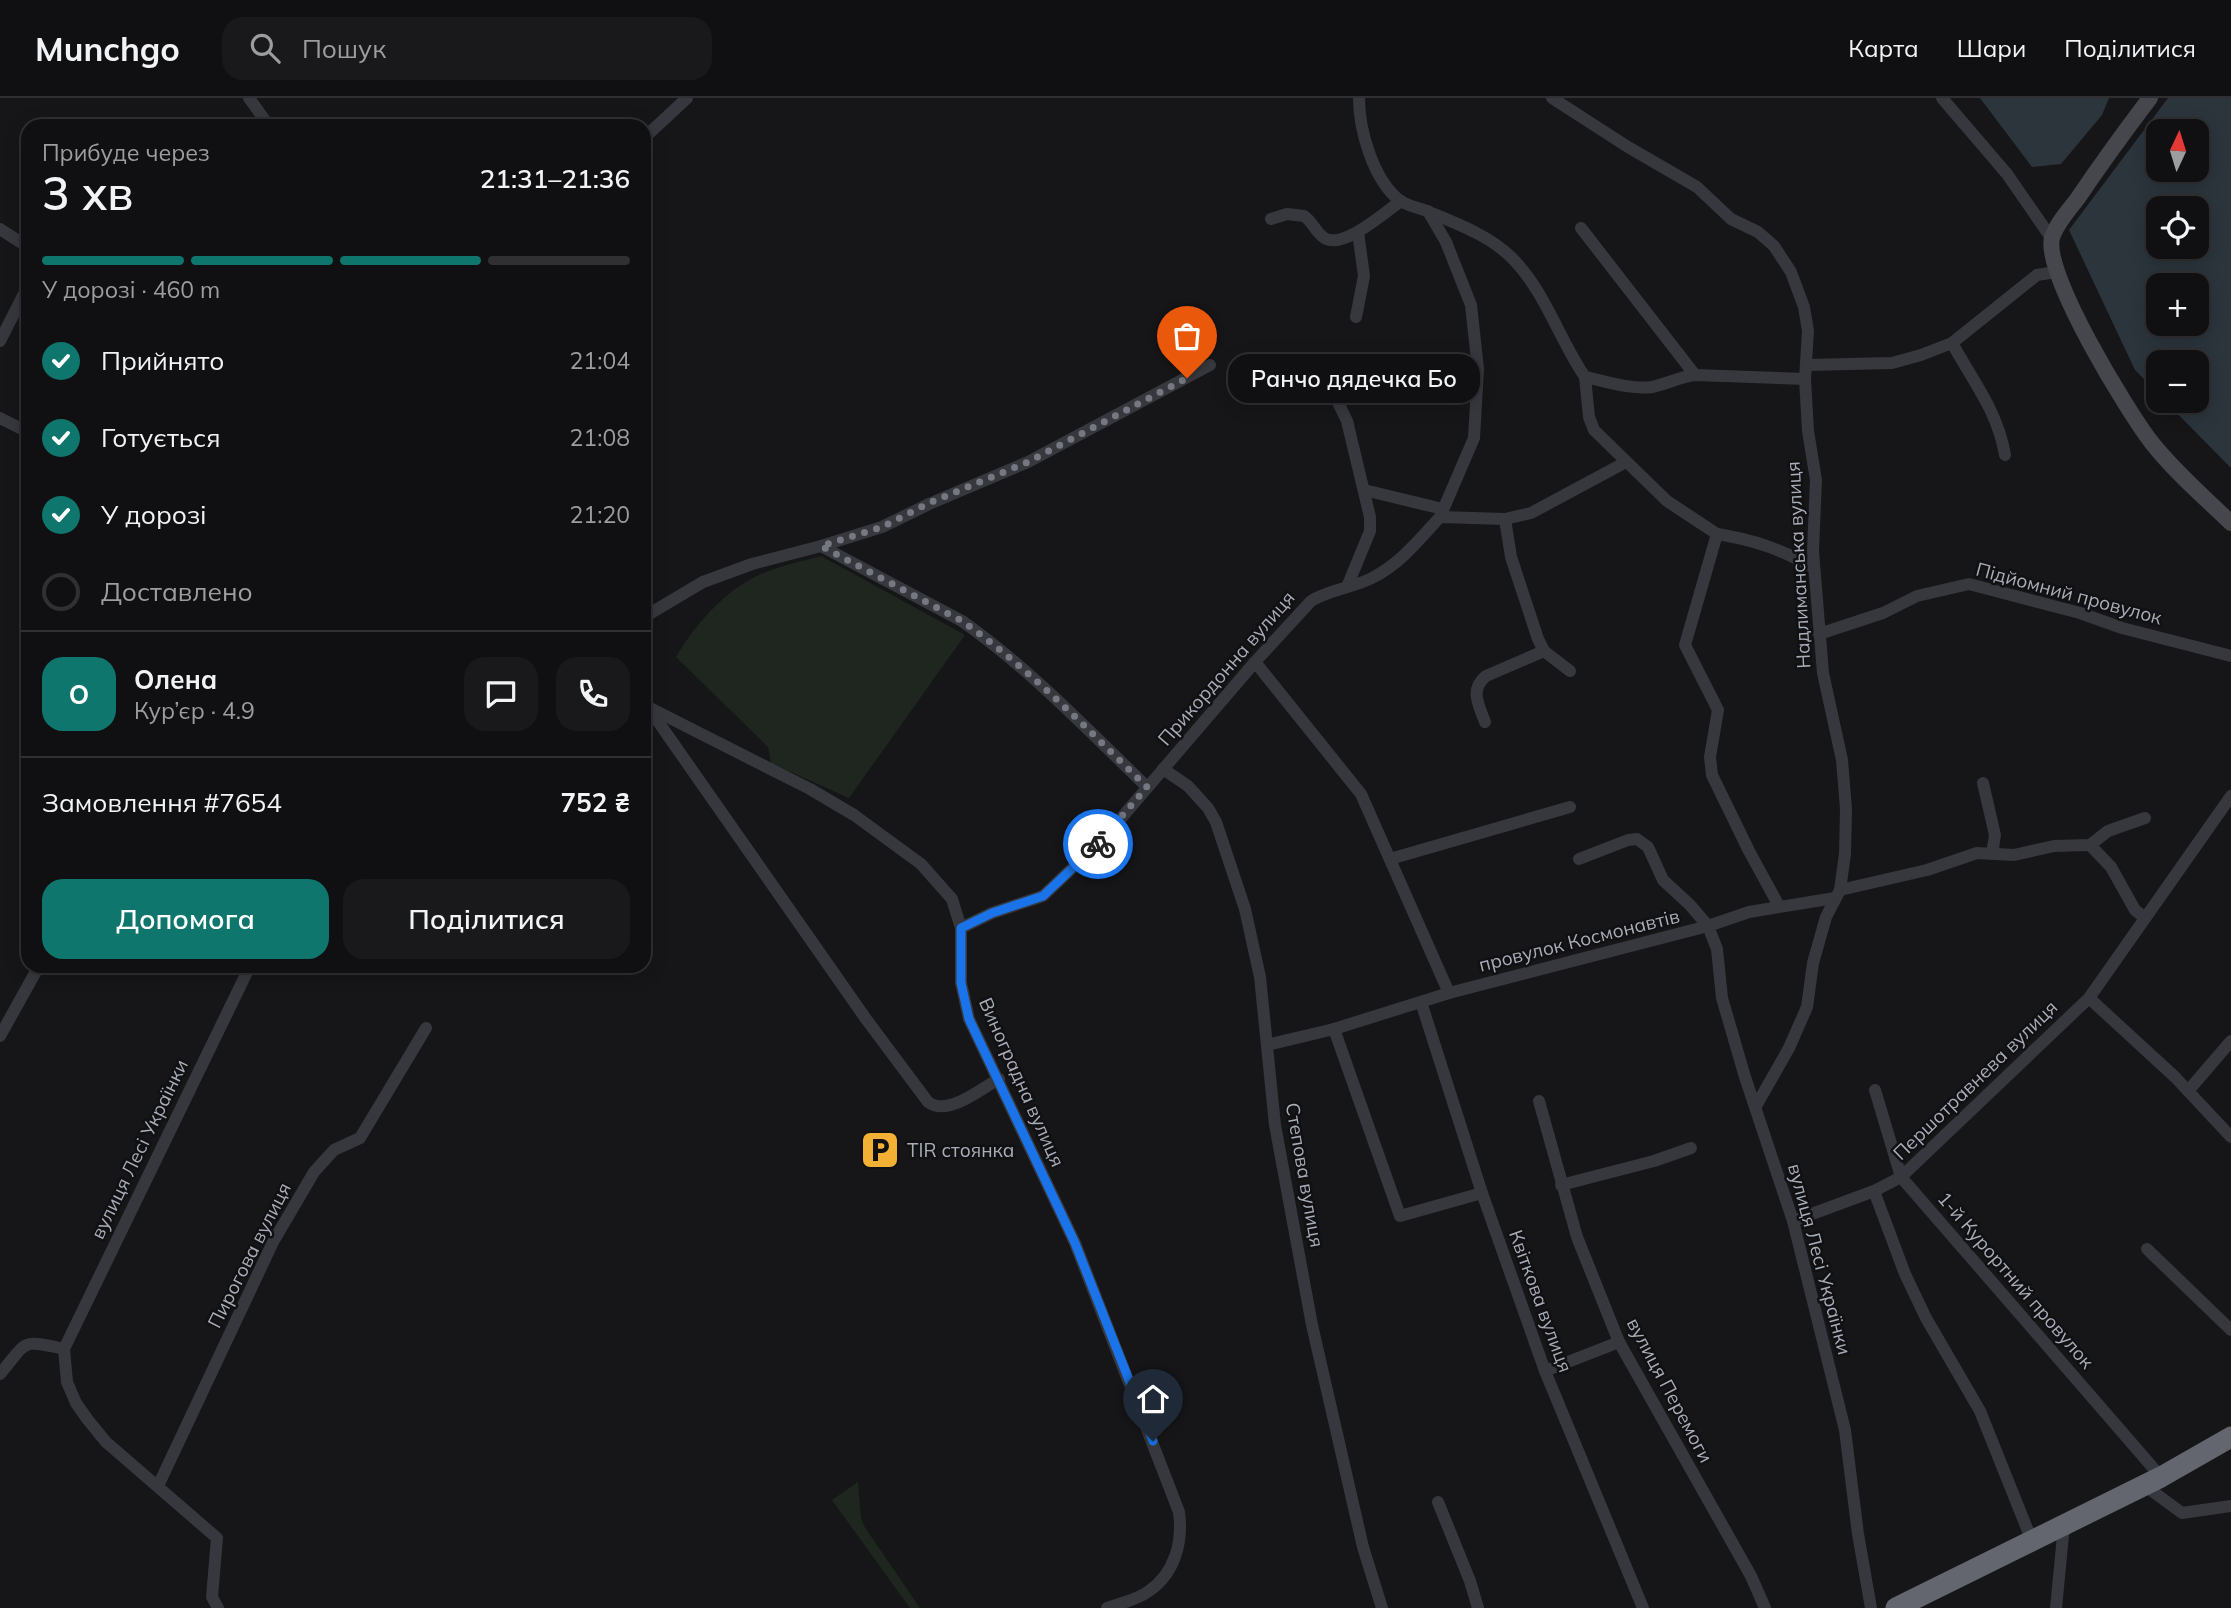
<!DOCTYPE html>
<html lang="uk">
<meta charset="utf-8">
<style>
:root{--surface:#101012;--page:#19191b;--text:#f1f3f6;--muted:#9c9d9f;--line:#303032;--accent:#0f766e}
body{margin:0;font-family:Mulish,sans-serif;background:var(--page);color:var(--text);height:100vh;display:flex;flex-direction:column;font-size:26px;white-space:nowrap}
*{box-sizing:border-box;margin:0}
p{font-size:23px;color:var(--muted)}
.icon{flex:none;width:38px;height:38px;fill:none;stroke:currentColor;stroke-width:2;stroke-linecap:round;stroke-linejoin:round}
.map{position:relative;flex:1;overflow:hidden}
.panel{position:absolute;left:21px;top:21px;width:630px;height:854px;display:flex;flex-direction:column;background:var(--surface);border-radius:21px;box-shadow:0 4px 18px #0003,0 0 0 2px var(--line)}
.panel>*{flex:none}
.needle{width:46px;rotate:4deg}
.tools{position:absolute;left:2146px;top:21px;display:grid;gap:14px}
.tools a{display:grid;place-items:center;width:63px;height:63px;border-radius:14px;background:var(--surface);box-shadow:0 4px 18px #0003,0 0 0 2px var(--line);font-size:35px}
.pin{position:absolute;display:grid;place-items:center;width:60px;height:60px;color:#fff;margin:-72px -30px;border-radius:50% 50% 50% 0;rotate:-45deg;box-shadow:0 0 7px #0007}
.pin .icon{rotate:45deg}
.courier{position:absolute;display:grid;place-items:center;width:70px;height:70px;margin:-35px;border:5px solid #1a73e8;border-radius:50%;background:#fff;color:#222;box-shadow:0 2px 9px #0007}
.bubble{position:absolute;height:49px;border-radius:21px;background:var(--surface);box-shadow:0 4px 18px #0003,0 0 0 2px var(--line);font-size:23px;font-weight:600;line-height:49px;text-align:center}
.summary em{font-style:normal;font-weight:600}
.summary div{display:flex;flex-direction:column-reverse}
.summary{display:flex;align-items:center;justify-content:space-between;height:119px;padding:0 21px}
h1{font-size:46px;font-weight:600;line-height:52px}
.bar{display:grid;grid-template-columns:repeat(4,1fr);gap:10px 7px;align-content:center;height:84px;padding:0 21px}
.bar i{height:9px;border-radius:5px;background:var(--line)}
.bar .selected{background:var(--accent)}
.bar p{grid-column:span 4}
.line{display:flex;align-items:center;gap:18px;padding:0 21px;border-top:2px solid var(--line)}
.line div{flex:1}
.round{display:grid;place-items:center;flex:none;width:74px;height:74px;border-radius:21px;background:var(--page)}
ol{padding:0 21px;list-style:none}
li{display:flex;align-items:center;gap:21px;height:77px}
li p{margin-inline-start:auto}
li .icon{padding:7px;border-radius:50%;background:var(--accent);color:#fff;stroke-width:4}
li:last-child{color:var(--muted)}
li i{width:38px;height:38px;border:4px solid var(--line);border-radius:50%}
.action{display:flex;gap:14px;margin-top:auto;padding:14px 21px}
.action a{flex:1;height:80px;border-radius:21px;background:var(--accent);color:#fff;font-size:28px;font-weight:600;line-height:80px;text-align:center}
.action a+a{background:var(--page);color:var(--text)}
header{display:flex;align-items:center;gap:42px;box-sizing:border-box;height:98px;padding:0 35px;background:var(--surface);border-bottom:2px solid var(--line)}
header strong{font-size:33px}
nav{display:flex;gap:38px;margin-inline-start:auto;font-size:24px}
.search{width:490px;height:63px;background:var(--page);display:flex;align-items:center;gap:18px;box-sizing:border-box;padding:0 24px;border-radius:21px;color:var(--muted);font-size:26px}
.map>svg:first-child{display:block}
.green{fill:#1e261f}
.water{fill:#2c353c;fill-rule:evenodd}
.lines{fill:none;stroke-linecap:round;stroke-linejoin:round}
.street{stroke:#37383d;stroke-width:12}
.secondary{stroke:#45474d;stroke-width:16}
.highway{stroke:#63666e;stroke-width:21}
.done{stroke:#757880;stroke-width:7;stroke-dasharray:0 12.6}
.route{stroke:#1a73e8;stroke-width:9}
.labels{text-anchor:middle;stroke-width:5;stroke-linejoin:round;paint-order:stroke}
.street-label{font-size:19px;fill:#a8adb8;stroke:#111113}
.poi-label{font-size:19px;fill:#a8adb8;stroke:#111113;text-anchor:start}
</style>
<header>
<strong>Munchgo</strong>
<div class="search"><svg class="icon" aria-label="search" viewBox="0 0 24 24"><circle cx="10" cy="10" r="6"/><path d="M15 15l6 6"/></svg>Пошук</div>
<nav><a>Карта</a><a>Шари</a><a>Поділитися</a></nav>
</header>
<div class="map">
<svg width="2231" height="1510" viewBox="0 0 2231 1510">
<rect width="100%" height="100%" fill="#161618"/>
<g class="green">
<path d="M821,458L965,537L849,700L771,665L768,649L676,559C695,527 723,494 757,478C777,468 800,464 821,458Z"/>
<polygon points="858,1384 861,1420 864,1428 920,1510 910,1510 832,1402"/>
</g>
<g class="water">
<polygon points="1980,0 2109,0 2102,17 2061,66 2032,69"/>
<path d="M2168,0H2231V370L2165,303H2196V264H2158V295L2135,272L2069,132ZM2158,33H2196V72H2158ZM2158,110H2196V149H2158ZM2158,187H2196V226H2158Z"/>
</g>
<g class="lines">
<g class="street">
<polyline points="249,0 269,28"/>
<path d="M1359,0C1359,32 1373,81 1399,102C1407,108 1420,110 1429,114C1458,126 1490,138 1512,160C1545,193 1559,241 1585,279C1605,283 1631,292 1652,289C1667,286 1679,279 1695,277L1805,281"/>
<polyline points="1552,0 1628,49 1697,89 1731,121 1758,134 1774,148 1791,174 1804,209 1808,233 1805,281 1808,333 1816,382 1813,453 1823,575 1842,662 1846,711 1845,756 1840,792 1826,819 1813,865 1807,909 1789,950 1756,1008"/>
<polyline points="1942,0 2007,76 2052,141"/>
<polyline points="644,40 687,0"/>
<polyline points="1428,113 1446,144 1471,207 1478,271 1474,340 1440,419"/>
<path d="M1271,121L1287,116L1304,118C1312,123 1315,133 1323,139C1341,154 1385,114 1401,103"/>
<polyline points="1581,130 1695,277"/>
<polyline points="0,131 28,149"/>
<polyline points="1356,219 1364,178 1358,134"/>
<polyline points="0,243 28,188"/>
<path d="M1952,245C1973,283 1998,314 2005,357"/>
<polyline points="1807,267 1892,265 1921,257 1952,245 2037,177 2056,174"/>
<polyline points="1322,271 1347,323 1370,419 1370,433 1347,489"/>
<polyline points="1585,279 1589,319 1594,332 1667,403 1717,436 1685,547 1718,612 1710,659 1712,677 1749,753 1779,808"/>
<polyline points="0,320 28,334"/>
<polyline points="1364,392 1443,411"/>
<polyline points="1505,421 1511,459 1538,541 1544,553 1570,573"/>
<path d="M1717,436C1755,442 1780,451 1814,470"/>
<path d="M821,448L962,523C1030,571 1088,632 1147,689"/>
<polyline points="644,519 703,484 752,466 821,448 882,429 929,406 1028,364 1210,267"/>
<polyline points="1819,536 1883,515 1917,498 1969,486 2080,515 2122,530 2231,558"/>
<polyline points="1255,564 1361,696 1449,895"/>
<path d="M648,609L810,691L854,717L921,766L952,801L961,830V885L969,921L1075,1145L1179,1414C1183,1444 1175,1475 1149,1493C1137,1502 1121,1505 1107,1510"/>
<path d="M650,612L866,921L928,1004C948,1019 980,991 999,981"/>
<path d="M1485,624C1479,607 1469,592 1486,578L1544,553"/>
<polyline points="1163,671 1188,688 1208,710 1216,724 1245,811 1260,879 1275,1027 1312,1227 1363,1449 1382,1510"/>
<polyline points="1983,685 1995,737 1992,756"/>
<polyline points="2090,747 2111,769 2135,812 2145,820"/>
<polyline points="1390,761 1570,709"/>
<polyline points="1579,761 1628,742 1637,741 1648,749 1663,782 1690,807 1708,828 1717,851 1722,900 1745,979 1793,1123 1845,1332 1858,1436 1871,1510"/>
<polyline points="1840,792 1927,772 1977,755 2014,757 2054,748 2090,747 2108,733 2145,720"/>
<path d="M961,830L992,815L1043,798L1105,739L1255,564L1311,503C1329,492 1352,490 1372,480C1400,466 1419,442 1440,419L1505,421L1531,415L1626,364"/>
<polyline points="2089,900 2175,979 2231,1039"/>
<polyline points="1421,904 1482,1095 1545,1273 1643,1510"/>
<polyline points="1334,931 1400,1118 1482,1095"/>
<polyline points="0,938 39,868"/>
<polyline points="1267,947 1334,931 1449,895 1708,828 1749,814 1835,800"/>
<polyline points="1875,992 1901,1079 2161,1379"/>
<polyline points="2188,993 2231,943"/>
<polyline points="1539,1003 1577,1139 1619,1244 1751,1478 1765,1510"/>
<polyline points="1561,1087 1654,1063 1691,1050"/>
<polyline points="1874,1093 1905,1176 1926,1220 1980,1313 2032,1443"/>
<polyline points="1793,1123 1874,1093 1901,1079 2089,900 2231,698"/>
<polyline points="2147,1151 2231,1232"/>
<polyline points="64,1251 250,868"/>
<polyline points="1545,1273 1619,1244"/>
<path d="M0,1276C28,1243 20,1241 64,1251L67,1284L76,1305L88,1322L106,1344L217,1440L212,1499L218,1510"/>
<polyline points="2144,1387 2182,1415 2231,1408"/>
<polyline points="158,1388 273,1144 314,1074 334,1052 360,1040 426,930"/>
<polyline points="1438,1404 1470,1483 1478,1510"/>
<polyline points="2056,1510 2064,1427"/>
</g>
<path class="secondary" d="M2150,0C2125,33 2101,66 2078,100C2069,112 2056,126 2052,140C2043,176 2128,314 2152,345C2175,374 2204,399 2231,425"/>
<polyline class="highway" points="1896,1510 2161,1379 2231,1339"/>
</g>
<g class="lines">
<path class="done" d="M1098,746L1147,689C1088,632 1030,571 962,523L821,448L882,429L929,405L1028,364L1187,280"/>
<polyline class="route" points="1098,746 1043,798 992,815 961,830 961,885 969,921 1075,1145 1153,1343"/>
</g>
<defs>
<symbol id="parking-square" viewBox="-11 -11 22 22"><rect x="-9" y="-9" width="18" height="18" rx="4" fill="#f2b134" stroke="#111113"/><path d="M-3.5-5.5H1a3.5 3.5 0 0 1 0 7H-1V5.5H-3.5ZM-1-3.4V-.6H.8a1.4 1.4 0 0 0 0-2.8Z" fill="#111"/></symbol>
</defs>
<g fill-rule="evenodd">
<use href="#parking-square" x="858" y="1030" width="44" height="44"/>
</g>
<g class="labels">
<g class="street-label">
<text transform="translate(1798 467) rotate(-93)" y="7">Надлиманська вулиця</text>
<text transform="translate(2069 495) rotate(15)" y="7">Підйомний провулок</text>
<text transform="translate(1226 570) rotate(-49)" y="7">Прикордонна вулиця</text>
<text transform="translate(1579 842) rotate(-14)" y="7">провулок Космонавтів</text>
<text transform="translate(1975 982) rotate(-44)" y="7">Першотравнева вулиця</text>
<text transform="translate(1022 984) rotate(66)" y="7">Виноградна вулиця</text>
<text transform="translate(139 1051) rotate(-64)" y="7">вулиця Лесі Українки</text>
<text transform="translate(1305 1077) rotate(80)" y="7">Степова вулиця</text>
<text transform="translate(249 1157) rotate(-63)" y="7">Пирогова вулиця</text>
<text transform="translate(1820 1161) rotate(75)" y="7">вулиця Лесі Українки</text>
<text transform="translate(2016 1182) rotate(49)" y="7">1-й Курортний провулок</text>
<text transform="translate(1541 1203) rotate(70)" y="7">Квіткова вулиця</text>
<text transform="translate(1670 1292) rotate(62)" y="7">вулиця Перемоги</text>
</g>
<g class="poi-label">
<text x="907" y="1059">TIR стоянка</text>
</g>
</g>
</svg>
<div class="tools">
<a><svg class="needle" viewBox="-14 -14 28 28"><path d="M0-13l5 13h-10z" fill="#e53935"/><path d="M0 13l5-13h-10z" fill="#9c9d9f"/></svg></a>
<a><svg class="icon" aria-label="locate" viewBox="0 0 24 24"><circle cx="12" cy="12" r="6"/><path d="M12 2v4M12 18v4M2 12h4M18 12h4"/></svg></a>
<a>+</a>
<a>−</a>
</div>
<div class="pin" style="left:1187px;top:280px;background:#ea580c"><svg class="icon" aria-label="bag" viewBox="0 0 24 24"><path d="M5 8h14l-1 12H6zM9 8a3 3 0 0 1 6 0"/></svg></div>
<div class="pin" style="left:1153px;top:1343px;background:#1f2937"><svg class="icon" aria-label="home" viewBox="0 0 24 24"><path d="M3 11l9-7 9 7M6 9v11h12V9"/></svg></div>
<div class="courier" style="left:1098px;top:746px"><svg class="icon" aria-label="bike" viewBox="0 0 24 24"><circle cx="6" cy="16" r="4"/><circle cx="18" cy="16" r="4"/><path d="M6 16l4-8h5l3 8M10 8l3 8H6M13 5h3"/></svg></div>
<div class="bubble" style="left:1228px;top:256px;width:252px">Ранчо дядечка Бо</div>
<section class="panel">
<div class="summary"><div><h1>3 хв</h1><p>Прибуде через</p></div><em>21:31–21:36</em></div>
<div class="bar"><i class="selected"></i><i class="selected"></i><i class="selected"></i><i></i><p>У дорозі · 460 m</p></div>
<ol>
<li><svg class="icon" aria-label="check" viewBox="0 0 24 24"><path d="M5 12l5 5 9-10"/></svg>Прийнято<p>21:04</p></li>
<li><svg class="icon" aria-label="check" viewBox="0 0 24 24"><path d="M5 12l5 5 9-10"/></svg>Готується<p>21:08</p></li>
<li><svg class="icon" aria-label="check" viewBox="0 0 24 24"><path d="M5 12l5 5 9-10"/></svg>У дорозі<p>21:20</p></li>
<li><i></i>Доставлено</li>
</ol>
<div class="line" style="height:126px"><b class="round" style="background:var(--accent);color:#fff">О</b><div><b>Олена</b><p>Кур’єр · 4.9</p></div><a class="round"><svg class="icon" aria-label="chat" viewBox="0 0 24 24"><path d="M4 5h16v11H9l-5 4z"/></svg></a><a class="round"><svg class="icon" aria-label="phone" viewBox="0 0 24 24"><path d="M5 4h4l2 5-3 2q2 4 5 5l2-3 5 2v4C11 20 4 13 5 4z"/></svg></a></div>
<div class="line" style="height:91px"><div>Замовлення #7654</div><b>752 ₴</b></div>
<div class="action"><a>Допомога</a><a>Поділитися</a></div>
</section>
</div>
